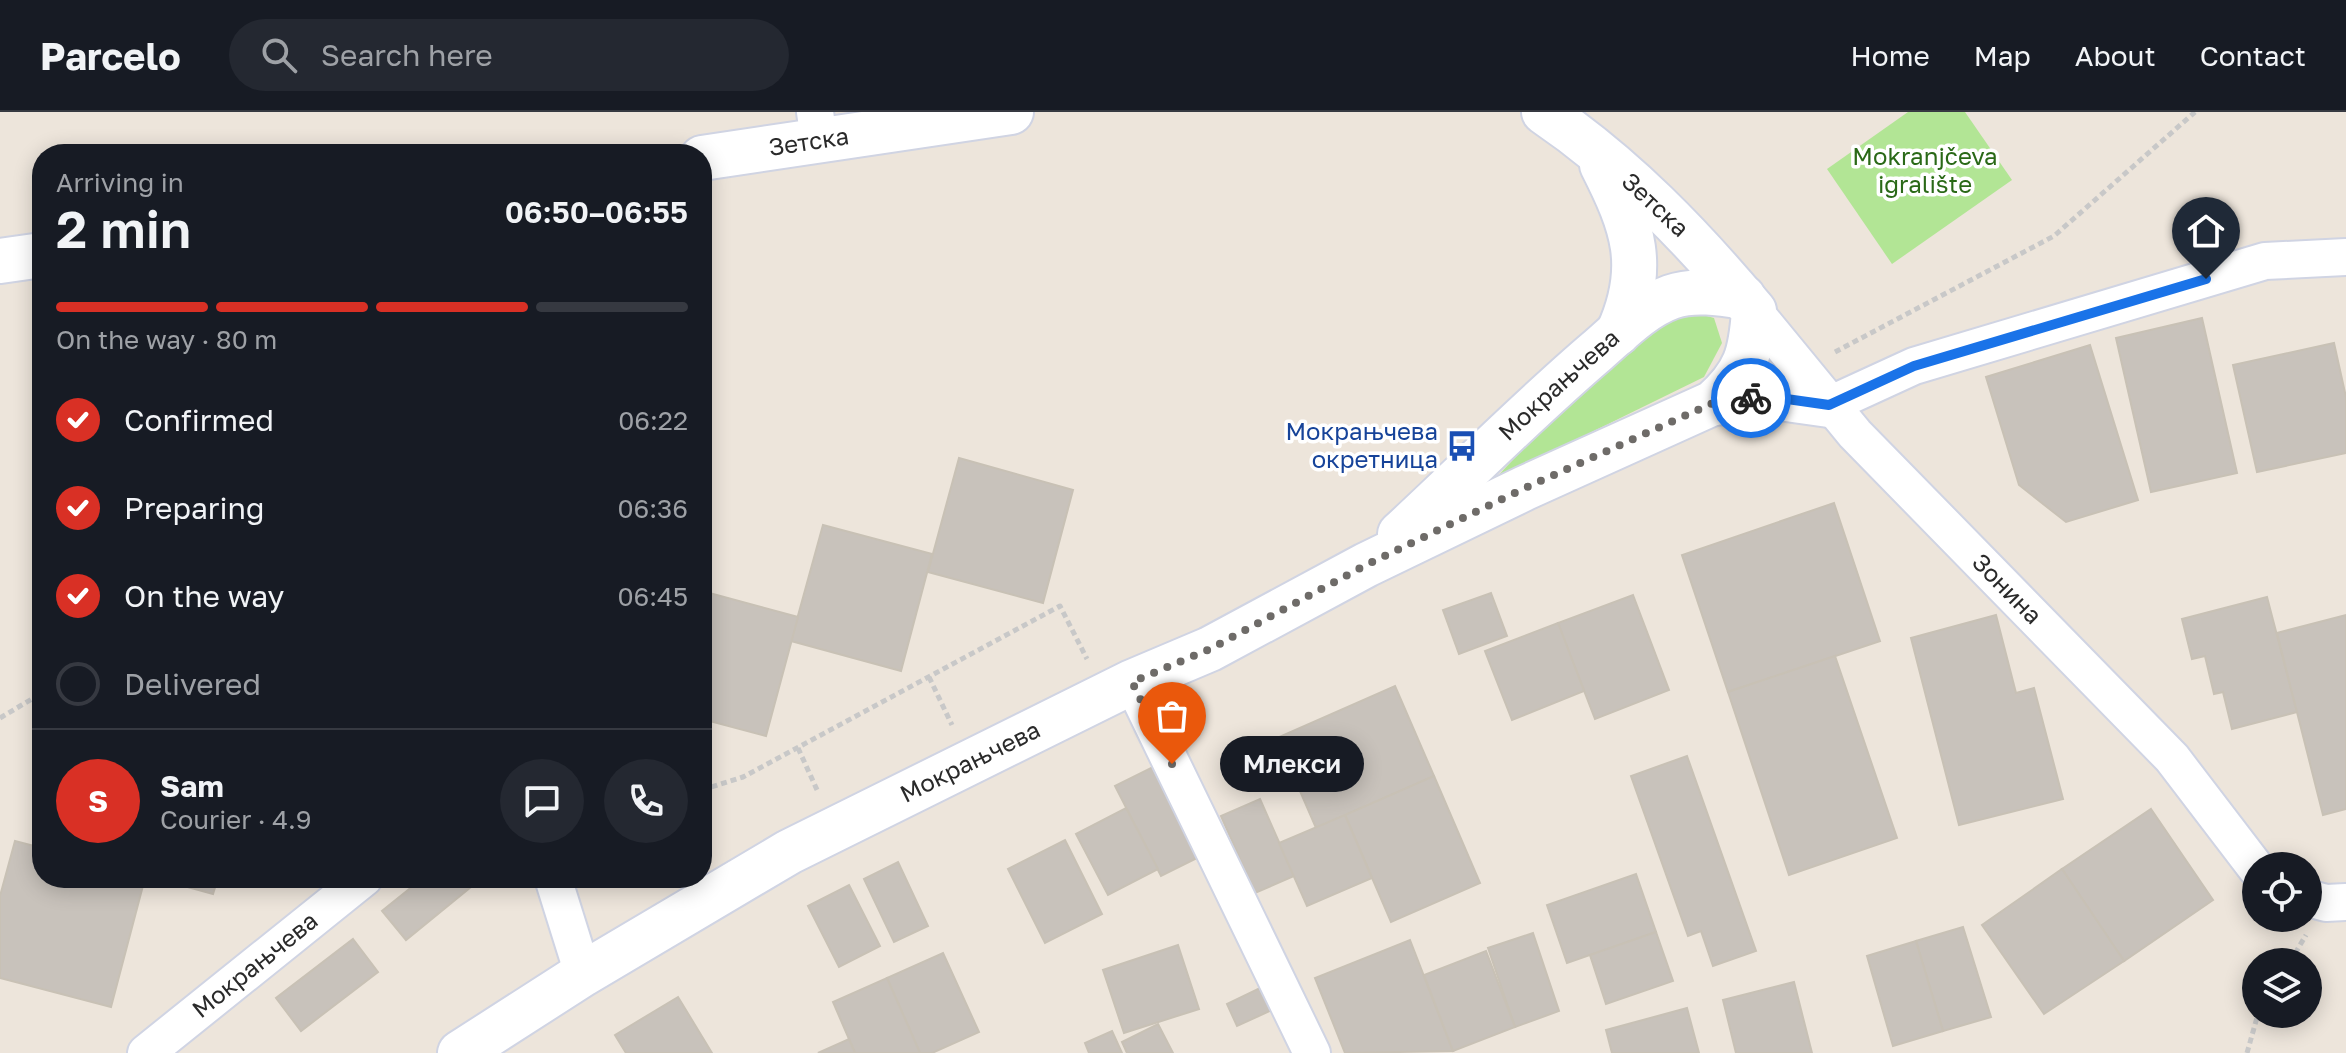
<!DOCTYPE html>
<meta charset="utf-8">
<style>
:root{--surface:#171b24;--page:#242831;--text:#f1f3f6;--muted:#9ea1a6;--line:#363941;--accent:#d93025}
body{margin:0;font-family:"Golos Text",sans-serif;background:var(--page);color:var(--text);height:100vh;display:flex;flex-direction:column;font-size:30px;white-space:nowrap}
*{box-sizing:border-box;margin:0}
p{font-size:26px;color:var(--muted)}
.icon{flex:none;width:44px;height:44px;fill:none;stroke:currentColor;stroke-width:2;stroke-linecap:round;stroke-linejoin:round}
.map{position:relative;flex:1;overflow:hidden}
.sheet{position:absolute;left:32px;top:32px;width:680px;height:744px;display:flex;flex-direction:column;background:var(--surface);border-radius:32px;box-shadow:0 4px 20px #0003}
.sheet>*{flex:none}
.fabs{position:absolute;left:2242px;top:740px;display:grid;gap:16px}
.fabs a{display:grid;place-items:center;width:80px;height:80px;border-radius:50%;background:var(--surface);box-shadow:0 4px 20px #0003;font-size:40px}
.pin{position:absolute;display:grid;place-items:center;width:68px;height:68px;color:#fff;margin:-82px -34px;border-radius:50% 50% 50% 0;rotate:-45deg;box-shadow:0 0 8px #0007}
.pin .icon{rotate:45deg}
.courier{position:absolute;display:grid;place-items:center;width:80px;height:80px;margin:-40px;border:6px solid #1a73e8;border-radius:50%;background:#fff;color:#222;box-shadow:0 2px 10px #0007}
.bubble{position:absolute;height:56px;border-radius:28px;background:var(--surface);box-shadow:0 4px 20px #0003;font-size:26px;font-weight:600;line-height:56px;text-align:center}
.overview em{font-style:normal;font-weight:600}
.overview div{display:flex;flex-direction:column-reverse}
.overview{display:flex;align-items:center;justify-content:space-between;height:136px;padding:0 24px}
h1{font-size:52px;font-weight:600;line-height:60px}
.bar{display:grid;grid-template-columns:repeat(4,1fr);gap:12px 8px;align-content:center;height:96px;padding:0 24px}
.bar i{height:10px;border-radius:6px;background:var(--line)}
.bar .active{background:var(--accent)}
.bar p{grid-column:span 4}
.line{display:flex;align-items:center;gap:20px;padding:0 24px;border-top:2px solid var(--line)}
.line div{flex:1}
.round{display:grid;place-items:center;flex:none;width:84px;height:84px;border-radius:42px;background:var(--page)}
ol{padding:0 24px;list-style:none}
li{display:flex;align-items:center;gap:24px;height:88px}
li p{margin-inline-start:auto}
li .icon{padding:8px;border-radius:50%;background:var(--accent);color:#fff;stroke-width:4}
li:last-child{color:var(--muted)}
li i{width:44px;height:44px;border:4px solid var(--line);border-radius:50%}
header{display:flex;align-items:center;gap:48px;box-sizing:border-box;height:112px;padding:0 40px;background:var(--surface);border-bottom:2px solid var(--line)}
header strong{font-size:38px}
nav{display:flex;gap:44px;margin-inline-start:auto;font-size:28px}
.search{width:560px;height:72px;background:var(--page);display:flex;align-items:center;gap:20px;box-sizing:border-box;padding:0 28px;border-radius:44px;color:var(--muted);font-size:30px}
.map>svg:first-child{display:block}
.green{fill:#b2e595}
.building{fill:#c8c2bb;stroke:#c8c1b5;stroke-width:2}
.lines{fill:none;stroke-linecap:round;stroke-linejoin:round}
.street-casing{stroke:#d0d4e3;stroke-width:40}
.secondary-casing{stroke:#d0d4e3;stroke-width:48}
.path{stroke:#c8c8c8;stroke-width:5;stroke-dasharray:6 4;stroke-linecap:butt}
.street{stroke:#fff;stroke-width:36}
.secondary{stroke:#fff;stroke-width:44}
.done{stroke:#6e6b68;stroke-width:8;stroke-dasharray:0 14.4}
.route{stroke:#1a73e8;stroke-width:10}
.labels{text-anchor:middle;stroke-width:7;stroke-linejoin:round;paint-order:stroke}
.street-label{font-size:24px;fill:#2a2a2a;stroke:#fff}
.park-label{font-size:24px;fill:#2a6917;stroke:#fff}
.transit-label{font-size:24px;fill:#164399;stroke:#fff;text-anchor:end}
</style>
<header>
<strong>Parcelo</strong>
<div class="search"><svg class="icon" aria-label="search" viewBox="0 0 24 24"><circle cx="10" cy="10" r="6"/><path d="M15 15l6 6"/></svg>Search here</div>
<nav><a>Home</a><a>Map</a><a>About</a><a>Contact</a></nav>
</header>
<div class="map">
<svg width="2346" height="941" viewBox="0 0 2346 941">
<rect width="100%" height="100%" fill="#ede5db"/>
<g class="green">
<polygon points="1908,0 1965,0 2012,68 1892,152 1827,57"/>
<polygon points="1693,200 1714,206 1722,231 1704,265 1494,368 1565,292 1658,210"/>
</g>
<g class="building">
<polygon points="2202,206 2237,361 2151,380 2116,226"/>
<polygon points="2334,231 2346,285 2346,341 2257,360 2233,253"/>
<polygon points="2090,233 2138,388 2066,410 2019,373 1986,265"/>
<polygon points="959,346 1073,378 1043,491 928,460"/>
<polygon points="1834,391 1880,529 1728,580 1682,443"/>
<polygon points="823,413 932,442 901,559 791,529"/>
<polygon points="702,479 798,505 766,624 702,607"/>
<polygon points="1491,481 1507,524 1459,542 1443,498"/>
<polygon points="1633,483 1669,578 1595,607 1558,511"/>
<polygon points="2267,485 2297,600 2232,617 2223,580 2214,582 2205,544 2192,547 2182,507"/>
<polygon points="1996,503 2016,581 2034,576 2063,687 1959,713 1911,526"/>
<polygon points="2346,503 2346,697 2323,703 2277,521"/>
<polygon points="1558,511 1584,579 1512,608 1485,539"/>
<polygon points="1835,544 1897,726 1789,763 1728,580"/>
<polygon points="1395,574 1434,664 1316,716 1277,626"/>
<polygon points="1687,644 1756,839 1713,854 1701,819 1688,824 1631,664"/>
<polygon points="1159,652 1205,742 1161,764 1115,674"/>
<polygon points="1434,664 1480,771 1391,810 1345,703"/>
<polygon points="1260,687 1294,764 1255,781 1221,704"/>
<polygon points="1126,696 1158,757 1108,783 1076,722"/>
<polygon points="2151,697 2213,788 2124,849 2062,757"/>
<polygon points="1345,703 1372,766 1307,794 1279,731"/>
<polygon points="1065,728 1102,802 1045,831 1008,757"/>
<polygon points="15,729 42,736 42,766 145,766 111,895 0,866 0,784"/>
<polygon points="898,750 928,814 894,830 864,767"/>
<polygon points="2062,757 2124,849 2044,902 1982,813"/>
<polygon points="1636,762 1656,820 1567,851 1547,793"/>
<polygon points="155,766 218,766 213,782"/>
<polygon points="423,766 482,766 406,828 382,799"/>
<polygon points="849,773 880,834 839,855 808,794"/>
<polygon points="1963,815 1991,905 1943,919 1916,829"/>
<polygon points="1656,820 1673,869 1606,892 1590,843"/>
<polygon points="1533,821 1559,899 1515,915 1488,836"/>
<polygon points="353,827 378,860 301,919 276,886"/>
<polygon points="1410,828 1453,939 1345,941 1315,866"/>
<polygon points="1916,829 1943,919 1893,934 1867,844"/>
<polygon points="1178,833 1199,897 1124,921 1103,858"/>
<polygon points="1486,839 1515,915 1453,939 1424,863"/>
<polygon points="943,841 979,920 932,941 920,941 887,866"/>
<polygon points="887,866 920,941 855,941 833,890"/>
<polygon points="1794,870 1812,941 1736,941 1723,888"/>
<polygon points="1262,875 1272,898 1237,914 1227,892"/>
<polygon points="678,885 712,941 626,941 615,923"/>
<polygon points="1687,896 1699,941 1612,941 1606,918"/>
<polygon points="1158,912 1173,941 1127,941 1122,930"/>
<polygon points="1112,919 1122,941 1089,941 1085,931"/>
<polygon points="849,927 855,941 818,941"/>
</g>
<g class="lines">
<defs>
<g id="street">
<polyline points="815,0 819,28"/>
<path id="s1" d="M1754,199L1855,322L2172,646L2256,756"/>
<polyline points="1829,293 1914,254 2265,149 2346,145"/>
<polyline points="1132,570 1312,941"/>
<polyline points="553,766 583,862"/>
<polyline points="2308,786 2326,791 2346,790"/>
<path id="s2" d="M146,941L364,766"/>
</g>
<g id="secondary">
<path id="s3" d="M702,46L1011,0"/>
<path d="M1602,53C1633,114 1648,155 1618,221"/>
<polyline points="0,149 42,143"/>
<polyline points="1713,291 1773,285 1829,293"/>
<path id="s4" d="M1400,422C1466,361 1529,297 1597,239C1619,220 1643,195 1671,185C1693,177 1720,181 1743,185"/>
<path id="s5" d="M460,941L583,862L789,740L1132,570L1210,537L1366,453L1525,376L1713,291C1746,262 1751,241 1754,199C1692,125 1625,55 1544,0"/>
</g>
</defs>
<use href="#street" class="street-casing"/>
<use href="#secondary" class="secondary-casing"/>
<g class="path">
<polyline points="1835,240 2054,124 2195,0"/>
<polyline points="929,565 952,613"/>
<polyline points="0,606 42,581"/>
<polyline points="798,636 818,680"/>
<polyline points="702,678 743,665 1060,494 1087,547"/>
<polyline points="2290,850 2306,823"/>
<polyline points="2247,941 2258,902"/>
</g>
<use href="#street" class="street"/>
<use href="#secondary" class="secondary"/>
</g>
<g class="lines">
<polyline class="done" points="1172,652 1132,570 1210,537 1366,453 1525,376 1713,291 1751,286"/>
<polyline class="route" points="1751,286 1773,285 1829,293 1914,254 2206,167"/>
</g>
<defs>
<symbol id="bus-bare" viewBox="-9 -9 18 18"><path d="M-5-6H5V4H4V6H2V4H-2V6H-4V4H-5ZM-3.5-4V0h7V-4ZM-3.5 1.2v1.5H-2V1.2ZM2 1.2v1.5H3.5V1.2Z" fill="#1a4fb4" stroke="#fff" stroke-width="2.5" paint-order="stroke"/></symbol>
</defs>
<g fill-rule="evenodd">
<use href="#bus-bare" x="1440" y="312" width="44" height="44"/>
</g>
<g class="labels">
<g class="street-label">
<text dy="8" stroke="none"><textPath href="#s3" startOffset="108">Зетска</textPath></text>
<text transform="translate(1655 93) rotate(43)" y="8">Зетска</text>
<text dy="8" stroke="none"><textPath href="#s4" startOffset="218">Мокрањчева</textPath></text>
<text dy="8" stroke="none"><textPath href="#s1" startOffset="376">Зонина</textPath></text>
<text dy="8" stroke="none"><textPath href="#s5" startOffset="588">Мокрањчева</textPath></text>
<text dy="8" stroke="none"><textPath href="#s2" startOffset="140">Мокрањчева</textPath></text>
</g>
<g class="park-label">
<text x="1925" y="53">Mokranjčeva<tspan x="1925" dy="28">igralište</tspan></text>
</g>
<g class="transit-label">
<text x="1438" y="328">Мокрањчева<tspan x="1438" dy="28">окретница</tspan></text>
</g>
</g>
</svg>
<div class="fabs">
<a><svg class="icon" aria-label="locate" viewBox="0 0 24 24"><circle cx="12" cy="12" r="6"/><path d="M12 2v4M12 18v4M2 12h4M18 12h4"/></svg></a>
<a><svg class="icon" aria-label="layers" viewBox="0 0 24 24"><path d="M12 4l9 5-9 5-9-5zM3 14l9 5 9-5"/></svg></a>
</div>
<div class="pin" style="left:1172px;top:652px;background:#ea580c"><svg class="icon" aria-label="bag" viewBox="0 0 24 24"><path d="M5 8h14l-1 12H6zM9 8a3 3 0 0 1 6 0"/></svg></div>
<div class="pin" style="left:2206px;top:167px;background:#1f2937"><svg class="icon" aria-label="home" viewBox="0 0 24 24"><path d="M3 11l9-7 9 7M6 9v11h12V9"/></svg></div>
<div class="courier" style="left:1751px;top:286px"><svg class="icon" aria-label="bike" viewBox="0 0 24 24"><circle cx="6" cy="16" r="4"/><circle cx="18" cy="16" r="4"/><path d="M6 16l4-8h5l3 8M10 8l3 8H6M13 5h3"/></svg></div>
<div class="bubble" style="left:1220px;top:624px;width:144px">Млекси</div>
<section class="sheet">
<div class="overview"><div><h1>2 min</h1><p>Arriving in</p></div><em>06:50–06:55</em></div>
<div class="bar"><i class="active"></i><i class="active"></i><i class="active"></i><i></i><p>On the way · 80 m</p></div>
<ol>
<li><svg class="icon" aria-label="check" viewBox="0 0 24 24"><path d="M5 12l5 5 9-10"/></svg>Confirmed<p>06:22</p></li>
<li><svg class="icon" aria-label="check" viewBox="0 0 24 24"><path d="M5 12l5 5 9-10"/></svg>Preparing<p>06:36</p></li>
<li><svg class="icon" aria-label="check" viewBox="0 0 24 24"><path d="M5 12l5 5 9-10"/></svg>On the way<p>06:45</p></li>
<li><i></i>Delivered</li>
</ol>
<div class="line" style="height:144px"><b class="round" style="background:var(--accent);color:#fff">S</b><div><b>Sam</b><p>Courier · 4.9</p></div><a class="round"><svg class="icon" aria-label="chat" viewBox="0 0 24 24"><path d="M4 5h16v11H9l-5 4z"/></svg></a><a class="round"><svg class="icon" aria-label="phone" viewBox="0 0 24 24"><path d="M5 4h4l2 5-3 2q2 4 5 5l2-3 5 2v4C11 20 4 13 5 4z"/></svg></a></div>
</section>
</div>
